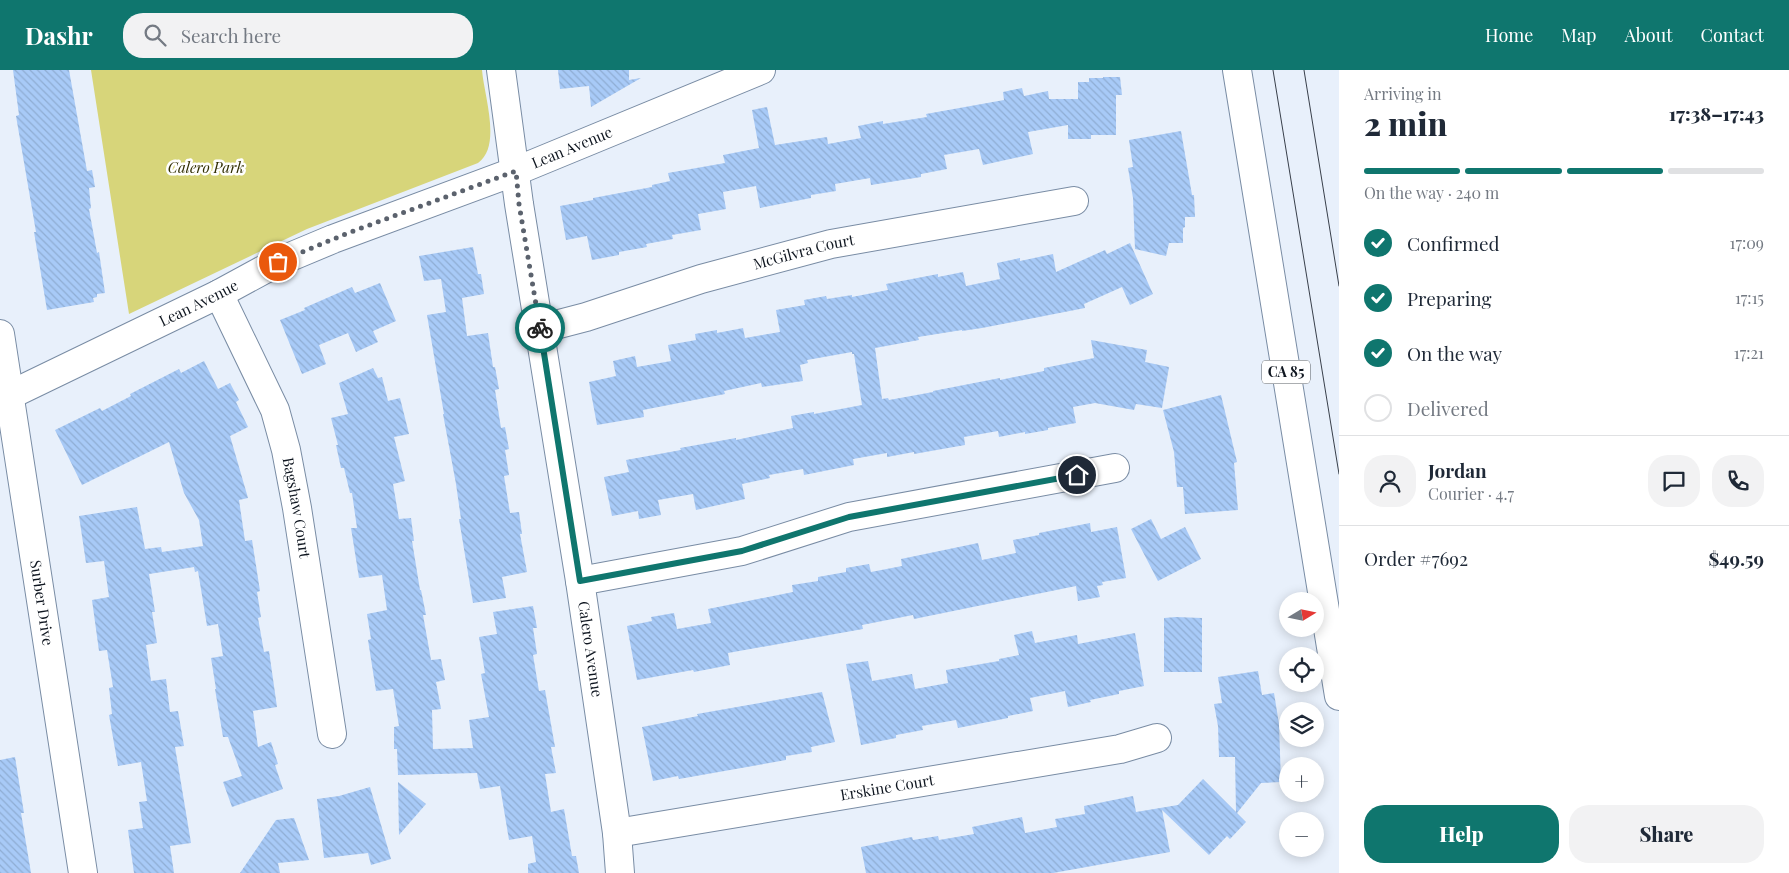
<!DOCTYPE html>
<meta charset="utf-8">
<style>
:root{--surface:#fff;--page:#f2f2f3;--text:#1f2937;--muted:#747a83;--line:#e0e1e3;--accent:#0f766e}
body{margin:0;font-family:"Playfair Display",serif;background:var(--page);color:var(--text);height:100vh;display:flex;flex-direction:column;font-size:19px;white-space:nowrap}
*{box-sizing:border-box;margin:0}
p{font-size:16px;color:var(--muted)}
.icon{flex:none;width:28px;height:28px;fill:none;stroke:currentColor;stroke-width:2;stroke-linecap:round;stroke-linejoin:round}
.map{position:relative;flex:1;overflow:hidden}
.sheet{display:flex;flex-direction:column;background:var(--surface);width:450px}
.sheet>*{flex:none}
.needle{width:32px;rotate:80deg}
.tools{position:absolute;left:1279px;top:522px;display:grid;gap:10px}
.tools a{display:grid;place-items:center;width:45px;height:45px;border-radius:50%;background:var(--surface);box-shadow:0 2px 12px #0003;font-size:25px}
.pin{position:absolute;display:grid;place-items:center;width:42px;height:42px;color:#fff;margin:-21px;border:2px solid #fff;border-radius:50%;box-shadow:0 1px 5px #0007}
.courier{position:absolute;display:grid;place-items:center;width:50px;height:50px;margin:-25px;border:4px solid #0f766e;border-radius:50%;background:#fff;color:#222;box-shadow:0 1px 6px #0007}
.summary em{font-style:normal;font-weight:800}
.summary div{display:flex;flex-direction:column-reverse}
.summary{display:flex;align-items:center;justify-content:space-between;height:85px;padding:0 25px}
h1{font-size:32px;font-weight:800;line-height:38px}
.bar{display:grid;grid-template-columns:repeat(4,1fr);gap:8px 5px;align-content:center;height:60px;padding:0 25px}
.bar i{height:6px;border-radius:4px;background:var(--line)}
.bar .active{background:var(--accent)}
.bar p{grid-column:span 4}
.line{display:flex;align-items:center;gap:12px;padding:0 25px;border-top:1px solid var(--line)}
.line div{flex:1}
.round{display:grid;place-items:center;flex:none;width:52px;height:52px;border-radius:20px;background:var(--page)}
ol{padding:0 25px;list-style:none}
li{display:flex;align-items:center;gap:15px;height:55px}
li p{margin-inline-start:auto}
li .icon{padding:5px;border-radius:50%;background:var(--accent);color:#fff;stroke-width:4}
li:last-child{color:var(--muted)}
li i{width:28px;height:28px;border:2px solid var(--line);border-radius:50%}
.primary-button{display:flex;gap:10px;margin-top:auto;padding:10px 25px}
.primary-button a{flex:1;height:58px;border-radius:20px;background:var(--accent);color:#fff;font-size:20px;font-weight:800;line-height:58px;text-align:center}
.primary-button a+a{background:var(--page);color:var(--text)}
header{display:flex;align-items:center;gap:30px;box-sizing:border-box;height:70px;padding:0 25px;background:var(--accent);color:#fff}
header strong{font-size:24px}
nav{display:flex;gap:28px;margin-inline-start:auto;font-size:18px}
.search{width:350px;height:45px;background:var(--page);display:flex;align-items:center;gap:12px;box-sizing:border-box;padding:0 18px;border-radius:20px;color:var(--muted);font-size:19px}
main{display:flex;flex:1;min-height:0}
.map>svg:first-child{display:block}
.park{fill:#d7d57a}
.building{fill:url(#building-back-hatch)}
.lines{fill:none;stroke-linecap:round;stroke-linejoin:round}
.minor-casing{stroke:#798ca4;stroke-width:30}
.highway-casing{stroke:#798ca4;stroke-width:30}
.minor{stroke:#fff;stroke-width:28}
.highway{stroke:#fff;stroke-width:28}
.tram{stroke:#383f4a;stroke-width:1}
.done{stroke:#5b626d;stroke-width:5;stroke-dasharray:0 9}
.route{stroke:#0f766e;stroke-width:6}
.labels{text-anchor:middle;stroke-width:5;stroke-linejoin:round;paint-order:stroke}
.shield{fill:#fff;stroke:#575c63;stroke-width:1}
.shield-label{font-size:14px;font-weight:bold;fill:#0f1620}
.street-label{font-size:15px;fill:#0f1620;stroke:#fff}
.park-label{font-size:15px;font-style:italic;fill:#302e02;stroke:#fff}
</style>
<header>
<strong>Dashr</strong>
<div class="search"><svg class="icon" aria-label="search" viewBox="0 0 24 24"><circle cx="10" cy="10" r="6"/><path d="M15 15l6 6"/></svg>Search here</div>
<nav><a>Home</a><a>Map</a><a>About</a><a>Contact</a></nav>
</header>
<main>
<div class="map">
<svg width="1339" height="803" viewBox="0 0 1339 803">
<defs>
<pattern id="building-back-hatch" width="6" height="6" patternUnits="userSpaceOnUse" patternTransform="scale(1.25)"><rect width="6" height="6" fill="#a8caf7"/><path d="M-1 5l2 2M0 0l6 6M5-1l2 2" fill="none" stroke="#8fadd3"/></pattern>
</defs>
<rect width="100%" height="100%" fill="#e8f0fb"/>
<path class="park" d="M91,0H482C484,26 502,76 478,93L307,159L129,244Z"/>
<g class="building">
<polygon points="13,0 69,0 87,101 92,100 95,117 89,118 91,138 89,139 97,183 99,182 105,223 97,224 97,227 93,228 94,232 47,240 34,162 36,162 16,46 19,45"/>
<polygon points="558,0 629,0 629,10 641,8 591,37 589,16 560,19"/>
<polygon points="1103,7 1120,7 1122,25 1116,25 1116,65 1091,65 1091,69 1068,69 1068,55 1028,62 1033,84 983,95 979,79 944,85 947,99 921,104 921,107 871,115 870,108 835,114 836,121 811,125 811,128 760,138 756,116 723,122 726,139 698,144 701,160 672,165 673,169 646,174 647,177 619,182 619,185 592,190 587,166 566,170 560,136 593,130 593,128 652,117 652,115 670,111 668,103 725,93 723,85 759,78 752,40 767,37 775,75 827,67 828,74 861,68 858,56 883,51 883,54 927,47 926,44 1004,30 1003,22 1022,18 1024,26 1048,21 1049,29 1078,29 1078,12 1089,12 1089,8 1103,8"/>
<polygon points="1181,61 1192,125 1194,125 1195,147 1185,147 1185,157 1183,158 1183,173 1169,173 1166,186 1135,179 1133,128 1128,98 1133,97 1129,70"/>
<polygon points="1130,173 1153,224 1130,235 1122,217 1084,234 1085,238 982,258 962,261 962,260 918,267 919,270 875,278 882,329 888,328 889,330 933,322 933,321 1000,308 1000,310 1044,301 1044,298 1094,288 1091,270 1147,280 1145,292 1169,297 1162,338 1136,334 1134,340 1095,333 1073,337 1076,353 1048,358 1048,360 1025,364 1025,362 999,367 998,361 964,367 965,375 914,384 914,382 887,387 887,383 853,389 854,395 804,405 803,399 769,405 770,408 742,414 745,429 696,440 693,424 658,430 661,445 639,449 638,441 612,446 604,407 629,402 626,390 681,380 680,378 736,368 736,370 793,358 791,346 814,342 814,344 862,335 854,284 852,284 852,282 807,290 808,293 800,295 803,311 762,317 761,313 724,321 725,324 643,340 644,347 597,355 589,312 616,306 613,291 635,286 637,297 671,291 668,275 696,270 695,264 717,260 717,263 743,258 745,268 780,262 776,240 805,235 804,230 826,226 827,229 852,225 852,227 888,220 886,214 938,204 938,207 963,202 966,216 1000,209 997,193 1020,188 1020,191 1053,184 1056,202 1105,180 1107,184"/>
<polygon points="473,177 478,204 481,204 484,224 462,228 467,266 488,263 493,297 495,297 499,319 495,320 501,358 505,357 509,379 505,380 509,405 504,406 510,443 519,442 522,464 520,464 527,502 502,507 506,528 473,533 459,449 461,449 456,414 443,344 444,344 427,245 446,242 441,209 424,211 419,186"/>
<polygon points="380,213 396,251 373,261 378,272 356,282 348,263 319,275 326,294 302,304 280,250 305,240 304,238 352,217 355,223"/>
<polygon points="204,291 218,319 230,313 239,330 236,332 248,357 230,366 248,428 239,430 245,471 252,470 260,521 257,522 261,547 258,548 264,582 269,581 277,637 253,641 258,677 271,672 278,694 275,695 283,719 232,737 223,712 242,706 228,667 223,667 215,619 216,619 211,588 223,586 218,554 207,556 198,501 195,502 194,497 149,504 155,542 152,542 157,573 146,575 151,611 166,609 170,642 178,641 184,676 175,677 191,773 170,776 174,803 134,803 128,760 143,758 139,732 147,731 141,692 118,696 109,645 112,644 109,618 113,617 107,580 99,581 92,530 109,527 104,491 86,493 79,446 137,437 145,479 161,477 162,482 203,476 199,450 184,423 169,372 82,415 55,360 100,338 102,341 131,326 130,324 179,299 181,303"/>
<polygon points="373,298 378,308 382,307 388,331 400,328 409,364 394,367 405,411 393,414 399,449 411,448 414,471 412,471 420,520 421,520 426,545 423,545 431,590 441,589 445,610 436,612 441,639 432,640 433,679 473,678 469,650 489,647 481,604 485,603 479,567 497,564 493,542 533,536 537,558 533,558 537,584 533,585 539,621 545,620 555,677 551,677 556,703 545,704 551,742 564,739 572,786 576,786 579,803 528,803 528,794 536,792 532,766 509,770 500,716 480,719 477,703 398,705 397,679 394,679 394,657 399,656 393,619 376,621 368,570 371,569 367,544 387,540 382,505 359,508 351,458 357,458 352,423 350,423 344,398 341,398 336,375 338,375 331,348 348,344 339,313"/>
<polygon points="1221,325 1237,392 1234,393 1238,440 1185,444 1183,417 1177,417 1174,382 1163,340"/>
<polygon points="1151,449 1161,469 1185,457 1201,489 1158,511 1131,459"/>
<polygon points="1090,453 1091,462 1117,457 1126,508 1102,512 1103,515 1097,516 1100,527 1078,531 1076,516 914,549 913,545 862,555 863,559 728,583 730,595 694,602 693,600 637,610 627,556 652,551 651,547 674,543 677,559 711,553 708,539 793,522 792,515 818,511 818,507 846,502 846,498 869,494 871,502 902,496 901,489 978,473 982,490 1016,483 1013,470 1039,465 1039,463"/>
<polygon points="1176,547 1202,548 1202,602 1164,602 1164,548"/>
<polygon points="1032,561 1035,573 1077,565 1078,574 1135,563 1144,616 1119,621 1119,624 1090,630 1091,632 1068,637 1065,621 1030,628 1033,641 1008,646 1008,648 958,658 956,650 922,656 923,660 896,665 896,668 861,675 846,594 868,591 872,611 912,604 915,619 948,613 946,600 999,591 999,589 1019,585 1014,565"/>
<polygon points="1258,601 1262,625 1274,623 1279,654 1281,712 1261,713 1237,743 1246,752 1230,769 1227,766 1209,785 1162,740 1170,782 1053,803 866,803 861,777 912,767 913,770 938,766 939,770 974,764 972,757 1022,747 1025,763 1057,757 1055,749 1085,744 1084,736 1133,726 1136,742 1178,735 1203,709 1236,742 1235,687 1219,687 1218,656 1214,634 1222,633 1218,607"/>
<polygon points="822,622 835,672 811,677 812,682 786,686 786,690 679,709 678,706 653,711 642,657 698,646 697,644"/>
<polygon points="15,687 24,743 21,743 31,803 0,803 0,690"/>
<polygon points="398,712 426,734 399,765"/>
<polygon points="370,717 391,789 371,795 368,783 324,788 317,729 339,726"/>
<polygon points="294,748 309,790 278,793 280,803 240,803 276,750"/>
</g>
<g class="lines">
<defs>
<g id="minor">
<path id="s1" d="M501,0L519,134L580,511L617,763L620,803"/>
<path id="s2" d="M219,224L275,340L286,380L297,438L332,664"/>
<path id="s3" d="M540,259L586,247L701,209L831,174L1074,131"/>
<path id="s4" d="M0,264L83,803"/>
<path id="s5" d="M0,327L10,325L219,224L278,192L333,169L516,101L761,0"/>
<polyline points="580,511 742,481 849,447 1115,398"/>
<path id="s6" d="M617,763L1120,679L1157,668"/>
</g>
<polyline id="highway" points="1237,0 1339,626"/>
</defs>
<use href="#minor" class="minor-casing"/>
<use href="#highway" class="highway-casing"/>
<use href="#minor" class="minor"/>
<use href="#highway" class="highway"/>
<g class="tram">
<polyline points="1273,0 1339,404"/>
<polyline points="1304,0 1339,216"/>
</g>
</g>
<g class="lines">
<polyline class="done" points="278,192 348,163 516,101 519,134 540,258"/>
<polyline class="route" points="540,258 580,511 742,481 849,447 1077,405"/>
</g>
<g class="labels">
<rect class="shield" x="1262" y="290.5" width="48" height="23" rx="4"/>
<g class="shield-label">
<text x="1286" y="307">CA 85</text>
</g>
<g class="street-label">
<text dy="5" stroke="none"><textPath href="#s5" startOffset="625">Lean Avenue</textPath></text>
<text dy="5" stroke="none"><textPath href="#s3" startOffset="275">McGilvra Court</textPath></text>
<text dy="5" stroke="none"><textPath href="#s5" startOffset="220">Lean Avenue</textPath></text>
<text dy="5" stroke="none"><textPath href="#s2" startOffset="229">Bagshaw Court</textPath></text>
<text dy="5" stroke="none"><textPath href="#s4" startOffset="272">Surber Drive</textPath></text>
<text dy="5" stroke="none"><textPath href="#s1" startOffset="586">Calero Avenue</textPath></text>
<text dy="5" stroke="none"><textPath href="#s6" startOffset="274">Erskine Court</textPath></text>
</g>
<g class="park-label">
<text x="206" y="103">Calero Park</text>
</g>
</g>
</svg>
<div class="tools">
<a><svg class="needle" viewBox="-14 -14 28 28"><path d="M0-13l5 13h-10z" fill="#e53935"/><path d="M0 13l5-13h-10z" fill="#747a83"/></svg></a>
<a><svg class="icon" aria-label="locate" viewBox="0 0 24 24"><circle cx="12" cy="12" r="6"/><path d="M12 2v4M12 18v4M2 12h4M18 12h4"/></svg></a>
<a><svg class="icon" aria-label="layers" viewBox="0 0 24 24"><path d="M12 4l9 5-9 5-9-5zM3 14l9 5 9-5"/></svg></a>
<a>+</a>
<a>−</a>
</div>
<div class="pin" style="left:278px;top:192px;background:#ea580c"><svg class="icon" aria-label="bag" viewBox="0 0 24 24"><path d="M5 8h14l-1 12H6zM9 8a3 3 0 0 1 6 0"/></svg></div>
<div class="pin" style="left:1077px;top:405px;background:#1f2937"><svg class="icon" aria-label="home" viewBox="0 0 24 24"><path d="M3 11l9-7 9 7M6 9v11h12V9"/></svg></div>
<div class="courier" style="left:540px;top:258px"><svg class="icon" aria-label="bike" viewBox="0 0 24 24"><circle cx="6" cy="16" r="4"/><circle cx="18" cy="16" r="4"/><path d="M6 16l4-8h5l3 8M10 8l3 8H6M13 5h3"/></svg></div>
</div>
<section class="sheet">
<div class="summary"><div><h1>2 min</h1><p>Arriving in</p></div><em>17:38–17:43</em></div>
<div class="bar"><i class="active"></i><i class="active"></i><i class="active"></i><i></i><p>On the way · 240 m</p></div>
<ol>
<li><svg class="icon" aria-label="check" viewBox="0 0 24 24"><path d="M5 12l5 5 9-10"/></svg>Confirmed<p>17:09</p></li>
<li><svg class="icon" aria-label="check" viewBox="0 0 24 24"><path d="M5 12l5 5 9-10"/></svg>Preparing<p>17:15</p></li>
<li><svg class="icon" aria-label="check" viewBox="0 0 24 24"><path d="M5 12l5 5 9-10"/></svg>On the way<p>17:21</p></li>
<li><i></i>Delivered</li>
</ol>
<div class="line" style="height:90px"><a class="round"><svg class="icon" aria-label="person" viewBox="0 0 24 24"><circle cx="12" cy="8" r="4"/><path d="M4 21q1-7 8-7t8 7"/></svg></a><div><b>Jordan</b><p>Courier · 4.7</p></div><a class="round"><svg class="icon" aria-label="chat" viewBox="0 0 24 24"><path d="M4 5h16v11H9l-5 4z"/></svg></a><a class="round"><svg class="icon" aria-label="phone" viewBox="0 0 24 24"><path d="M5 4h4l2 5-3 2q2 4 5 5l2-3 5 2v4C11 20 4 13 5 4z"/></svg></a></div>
<div class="line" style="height:65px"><div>Order #7692</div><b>$49.59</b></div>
<div class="primary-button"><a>Help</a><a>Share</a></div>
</section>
</main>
